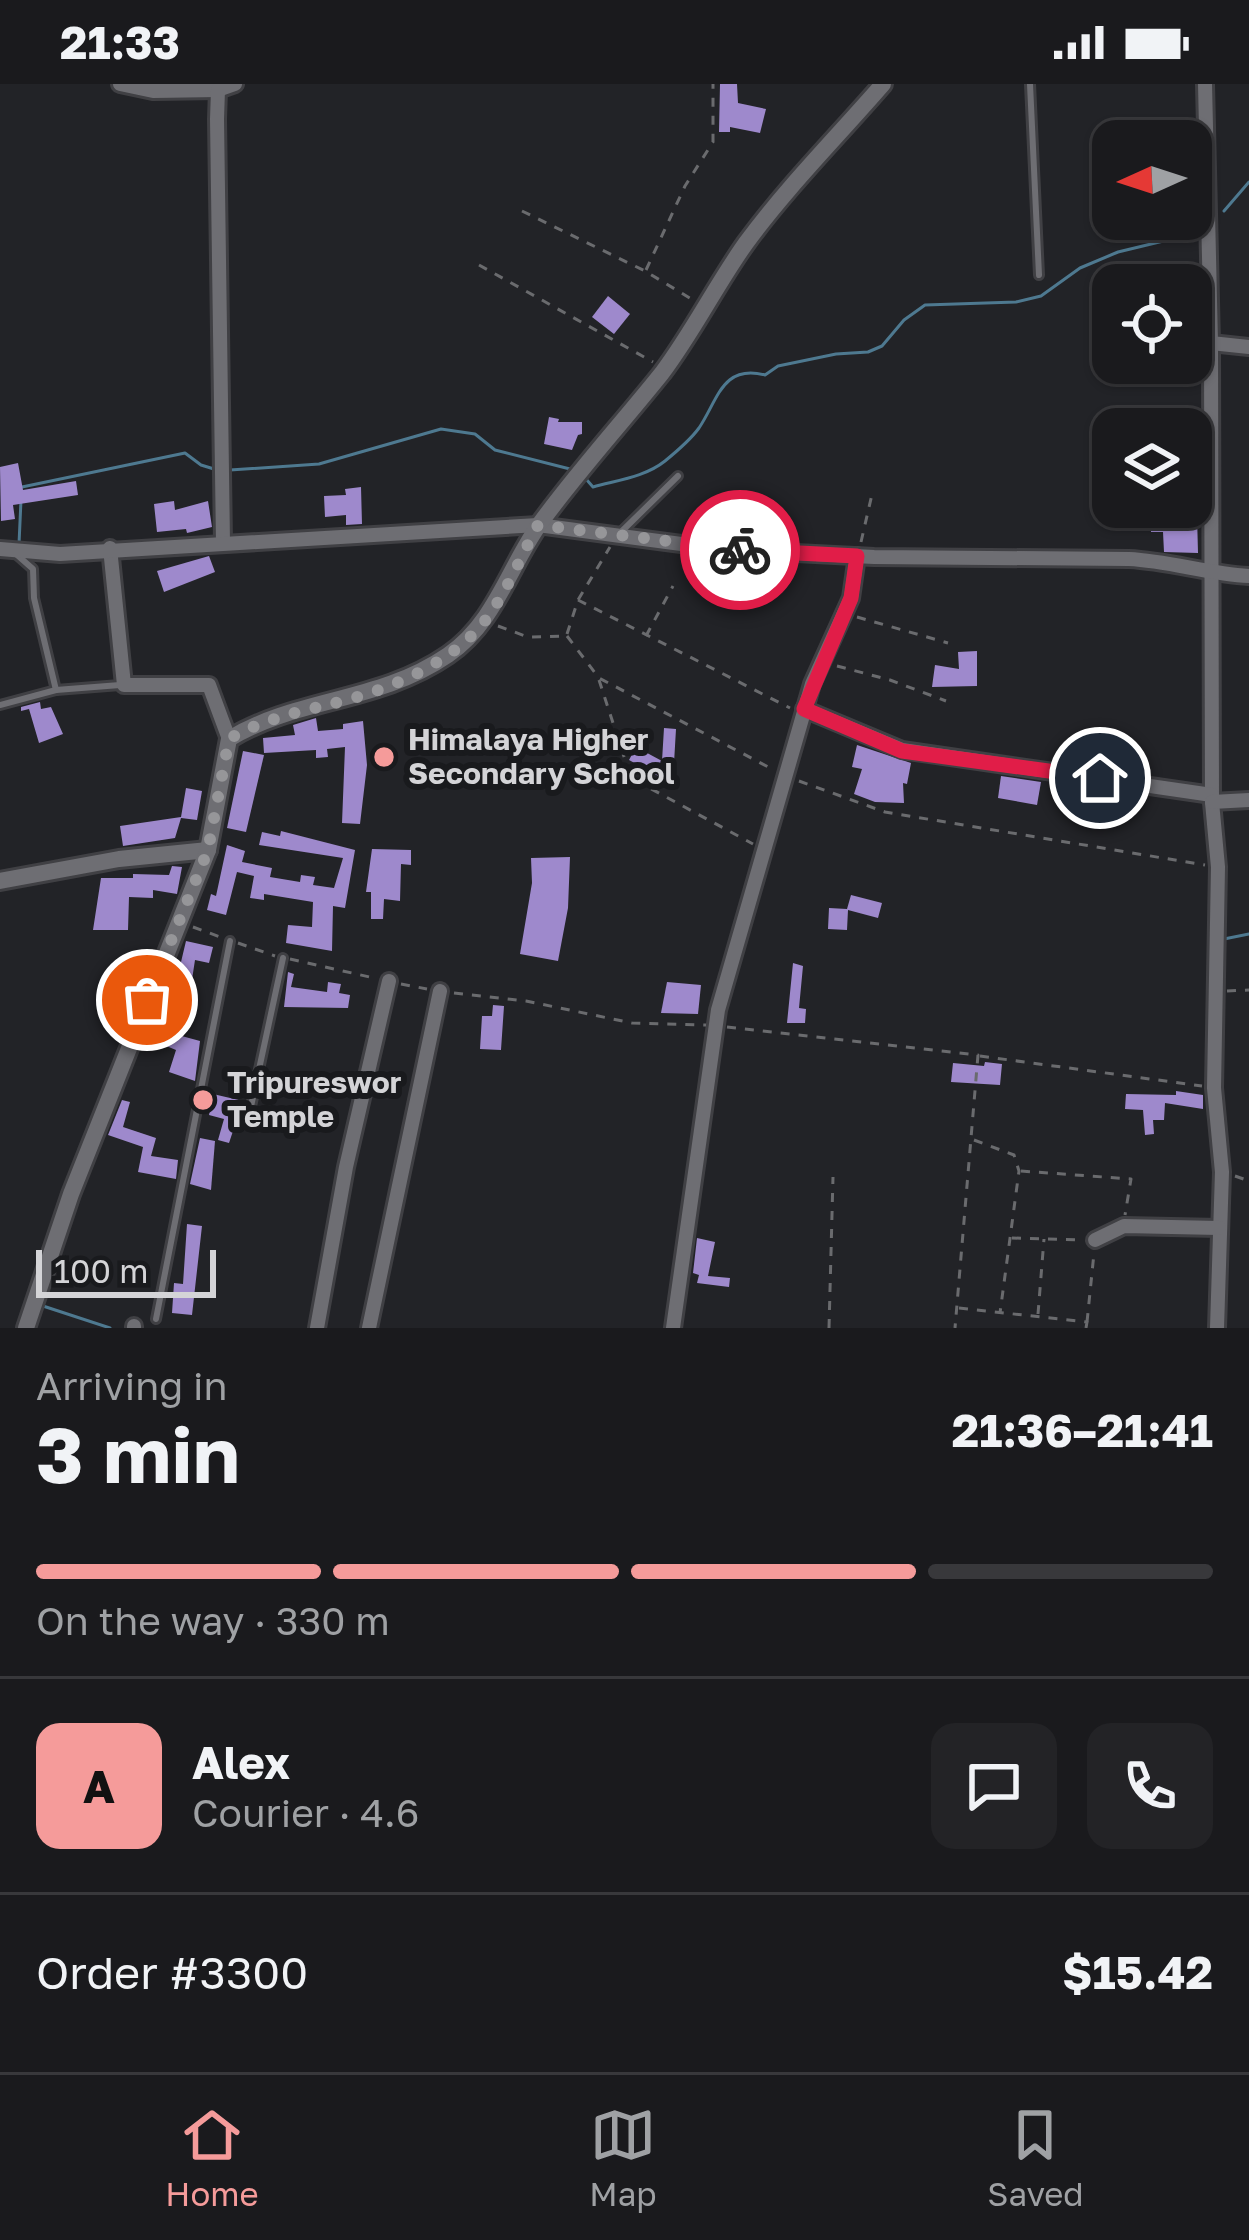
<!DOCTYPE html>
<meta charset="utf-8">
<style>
:root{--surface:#1a1a1d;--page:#232326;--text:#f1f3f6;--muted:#9fa1a4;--line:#38383b;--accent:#f59b9a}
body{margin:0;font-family:"Golos Text",sans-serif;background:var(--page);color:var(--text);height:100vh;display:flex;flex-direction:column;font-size:45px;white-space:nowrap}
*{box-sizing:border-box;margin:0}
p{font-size:39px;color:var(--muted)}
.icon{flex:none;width:66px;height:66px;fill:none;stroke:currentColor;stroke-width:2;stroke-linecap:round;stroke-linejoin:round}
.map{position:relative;height:1244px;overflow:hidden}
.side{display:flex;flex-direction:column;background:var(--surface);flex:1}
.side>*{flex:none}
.needle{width:78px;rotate:267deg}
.controls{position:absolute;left:1092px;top:36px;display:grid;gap:24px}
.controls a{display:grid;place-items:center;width:120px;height:120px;border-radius:24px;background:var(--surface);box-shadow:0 3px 9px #0004,0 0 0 3px var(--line);font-size:60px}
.scale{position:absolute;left:36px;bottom:30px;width:180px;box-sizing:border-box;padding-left:12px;border:6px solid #d4d4d7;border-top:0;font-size:33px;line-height:42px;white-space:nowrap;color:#d4d4d7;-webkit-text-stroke:9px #191a1d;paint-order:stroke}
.pin{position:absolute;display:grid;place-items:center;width:102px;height:102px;color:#fff;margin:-51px;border:6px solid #fff;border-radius:50%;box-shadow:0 3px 12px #0007}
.courier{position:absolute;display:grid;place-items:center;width:120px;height:120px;margin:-60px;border:9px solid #e11d48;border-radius:50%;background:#fff;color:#222;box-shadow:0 3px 15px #0007}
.headline em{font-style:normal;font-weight:700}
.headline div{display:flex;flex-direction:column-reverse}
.headline{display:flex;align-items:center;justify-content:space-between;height:204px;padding:0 36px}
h1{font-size:78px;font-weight:700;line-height:90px}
.bar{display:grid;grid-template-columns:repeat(4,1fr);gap:18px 12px;align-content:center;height:144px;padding:0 36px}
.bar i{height:15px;border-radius:9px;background:var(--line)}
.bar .active{background:var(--accent)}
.bar p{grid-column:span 4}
.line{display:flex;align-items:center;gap:30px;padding:0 36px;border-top:3px solid var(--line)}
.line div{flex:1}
.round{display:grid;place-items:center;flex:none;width:126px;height:126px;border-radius:24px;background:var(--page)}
.status{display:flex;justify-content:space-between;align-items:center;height:84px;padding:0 60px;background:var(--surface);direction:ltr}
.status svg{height:33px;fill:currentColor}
.dock{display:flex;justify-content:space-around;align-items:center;height:168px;border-top:3px solid var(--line);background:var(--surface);font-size:33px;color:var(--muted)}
.dock a{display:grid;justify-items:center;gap:6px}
.dock .active{color:var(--accent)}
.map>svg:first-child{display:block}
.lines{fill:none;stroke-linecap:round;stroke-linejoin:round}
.stream{stroke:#4e7990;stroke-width:3}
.building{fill:#9e89cc}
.service-casing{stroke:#404044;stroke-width:12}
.minor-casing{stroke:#404044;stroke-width:20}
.tertiary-casing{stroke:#404044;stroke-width:22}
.path{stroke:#6a6b6e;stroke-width:3;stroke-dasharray:9 9;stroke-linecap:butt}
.service{stroke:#6e6e73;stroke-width:6}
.minor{stroke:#6e6e73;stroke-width:14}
.tertiary{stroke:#6e6e73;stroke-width:16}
.done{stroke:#969699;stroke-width:12;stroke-dasharray:0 21.6}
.route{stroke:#e11d48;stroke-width:15}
.poi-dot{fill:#f59b9a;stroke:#191a1d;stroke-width:4.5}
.labels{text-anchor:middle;stroke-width:12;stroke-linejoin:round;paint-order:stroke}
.poi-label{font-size:30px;font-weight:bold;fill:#d4d4d7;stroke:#191a1d;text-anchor:start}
</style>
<div class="status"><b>21:33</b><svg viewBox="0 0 49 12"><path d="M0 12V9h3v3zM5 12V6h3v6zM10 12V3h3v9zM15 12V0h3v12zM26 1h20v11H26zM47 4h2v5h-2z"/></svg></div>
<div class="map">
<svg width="1249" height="1244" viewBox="0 0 1249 1244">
<rect width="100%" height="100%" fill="#222327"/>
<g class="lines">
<g class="stream">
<polyline points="1224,127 1249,98"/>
<polyline points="230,386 319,380 441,345 475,350 495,366 570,385"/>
<path d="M586,395L593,403C618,396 645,393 665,377C676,368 691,355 699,344C718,316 722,280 765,291L778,282L836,270L868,268L882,262L904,236L925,221L1016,218L1041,212L1080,184L1118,168L1180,153L1195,136"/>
<polyline points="22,403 185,369 201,381 214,385"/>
<polyline points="19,460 21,416"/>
<polyline points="1224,855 1249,850"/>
<polyline points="43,1222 110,1244"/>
</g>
</g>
<g class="building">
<polygon points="720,0 737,0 738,19 766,25 760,49 730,43 730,48 719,48"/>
<polygon points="608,212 630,230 614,250 592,233"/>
<polygon points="549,333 559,335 558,338 582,338 582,350 578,351 572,366 544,360"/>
<polygon points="18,379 23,406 76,397 78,411 13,421 15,435 1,437 0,383"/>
<polygon points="361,403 362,440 346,441 346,431 325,433 324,412 346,411 345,405"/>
<polygon points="174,417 175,426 208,417 212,443 187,449 186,445 157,448 154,420"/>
<polygon points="1151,423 1171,423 1171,431 1197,431 1198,469 1164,468 1163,448 1151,448"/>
<polygon points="209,472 215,488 164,508 157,487"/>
<polygon points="977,567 977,602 932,603 935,581 959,585 958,568"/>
<polygon points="40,618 41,625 51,623 63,650 39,659 29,625 21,627 21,623"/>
<polygon points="316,634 318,647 343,645 343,640 363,637 367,681 360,740 342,739 345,663 327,665 328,673 316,674 316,666 264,669 263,654 295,651 293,641"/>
<polygon points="664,644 676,645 674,679 662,701 662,694 629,676 636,663 662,677"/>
<polygon points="857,661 911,679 907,700 903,699 904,719 875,718 854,710 862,685 852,683"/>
<polygon points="243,667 264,671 246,748 227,744"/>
<polygon points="1001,692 1041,698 1037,721 998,714"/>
<polygon points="186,704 202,707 197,736 181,734 175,754 123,762 120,742 181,733"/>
<polygon points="281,747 355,766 345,824 333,822 332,867 286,859 288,841 312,843 313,818 264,810 264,816 250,814 254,792 237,788 226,831 207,826 211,810 216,812 227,761 245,767 242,778 272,784 270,793 300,798 301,791 315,793 313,801 334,804 343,774 259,761 262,748 280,752"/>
<polygon points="372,765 411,766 411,781 401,780 400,817 384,815 383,835 371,835 371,808 366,808"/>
<polygon points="570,773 568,824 558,877 520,870 532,799 531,774"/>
<polygon points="172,782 182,783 177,810 153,806 153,814 129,813 128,846 93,846 101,794 133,794 133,790 169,791"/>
<polygon points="851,811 882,819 878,834 848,826 847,846 828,845 829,824 847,825"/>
<polygon points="186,857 213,863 209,879 195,876 191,902 176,899"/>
<polygon points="793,879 803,882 799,924 806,925 805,939 787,939"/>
<polygon points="288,888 294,890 291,903 327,908 328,898 341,900 339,909 350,911 348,924 284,923"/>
<polygon points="667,898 701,901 698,930 661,929"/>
<polygon points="493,921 504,922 501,966 480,965 482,932 492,932"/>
<polygon points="155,935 170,940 167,948 200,957 195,997 169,988 176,966 147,954"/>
<polygon points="985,978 1002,980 1000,1001 951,998 953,979 984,982"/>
<polygon points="1176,1007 1203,1011 1203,1025 1165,1019 1164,1036 1153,1036 1154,1050 1145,1051 1143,1026 1125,1025 1126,1010 1176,1011"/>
<polygon points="213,1010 243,1017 229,1059 218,1056 224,1035 209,1031"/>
<polygon points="122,1016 130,1018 123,1043 156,1054 151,1072 178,1076 176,1095 138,1088 143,1063 108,1051"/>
<polygon points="200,1054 215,1057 211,1106 190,1100"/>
<polygon points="187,1140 202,1142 192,1231 172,1229 174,1199 183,1200"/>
<polygon points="697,1154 715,1158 708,1192 730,1194 729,1203 697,1199 699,1191 693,1189"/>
</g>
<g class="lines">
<defs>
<g id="service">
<polyline points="1030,0 1039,191"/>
<polyline points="619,450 678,392"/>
<polyline points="16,470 33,485 34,514 56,606"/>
<polyline points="0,621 56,606 120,601"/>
<polyline points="247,1041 283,874"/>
<polyline points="156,1235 230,857"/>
</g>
<g id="minor">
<polyline points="120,0 153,7 218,6"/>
<polyline points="1205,0 1211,259 1212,718 1218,783 1214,1004 1222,1088 1217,1244"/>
<polyline points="1211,259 1249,263"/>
<polyline points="223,459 217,35 218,6 235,0"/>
<polyline points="110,464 124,601 209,601 229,655"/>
<path d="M0,465L60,470L538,441L719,465L874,473L1129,475C1170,477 1208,490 1249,492"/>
<polyline points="804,625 902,666 1212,711"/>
<polyline points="1212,718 1249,716"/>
<polyline points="1095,1156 1124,1142 1219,1144"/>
<polyline points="134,1244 134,1242"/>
<polyline points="317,1244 346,1083 389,897"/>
<polyline points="369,1244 440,907"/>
<polyline points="673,1244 718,926 812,600 851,514 857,472"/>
</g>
<g id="tertiary">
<polyline points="0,797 119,775 208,766"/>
<path d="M26,1244L71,1110L208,766L229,655C298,613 378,619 448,571C496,538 509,482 541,438C579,386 622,339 662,289C693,248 716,201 746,159C787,103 837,53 883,0"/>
</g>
</defs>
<use href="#service" class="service-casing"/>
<use href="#minor" class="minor-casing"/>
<use href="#tertiary" class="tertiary-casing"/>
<g class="path">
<polyline points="522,127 645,187 693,216"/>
<polyline points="479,181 653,278"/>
<polyline points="646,186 685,102 713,58 713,0"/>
<polyline points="861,458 873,406"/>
<polyline points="578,516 790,624"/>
<polyline points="857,533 948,559"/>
<polyline points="498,542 528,553 565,552"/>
<polyline points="567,550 578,516 610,463"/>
<polyline points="567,552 599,594 774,686"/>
<polyline points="646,552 673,502"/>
<polyline points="837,582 890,596 946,617"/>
<polyline points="599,596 631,694 753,760"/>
<polyline points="799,697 885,728 1205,781"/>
<polyline points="193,843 223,854"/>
<polyline points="238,859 275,872"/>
<polyline points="290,875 374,894"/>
<polyline points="401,900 427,905"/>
<polyline points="1227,907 1249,906"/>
<polyline points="454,909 526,917 632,939 706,941"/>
<polyline points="727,943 978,971 955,1244"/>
<polyline points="980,972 1202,1002"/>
<polyline points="974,1056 1014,1071 1019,1087 1000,1229"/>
<polyline points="1021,1087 1131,1095 1125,1131"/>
<polyline points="1235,1092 1249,1097"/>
<polyline points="1012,1154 1080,1156"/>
<polyline points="959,1224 1087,1238 1086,1244"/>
<polyline points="1038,1230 1044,1155"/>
<polyline points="1087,1238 1094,1169"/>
<polyline points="829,1244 833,1093"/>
</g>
<use href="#service" class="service"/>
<use href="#minor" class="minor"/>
<use href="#tertiary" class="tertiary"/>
</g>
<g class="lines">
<path class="done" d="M147,916L208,766L229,655C268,632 307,627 350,615C397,602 453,577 484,538C506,510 521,472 538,441L740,466"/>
<polyline class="route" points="740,466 857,472 851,514 804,625 902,667 1100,694"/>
</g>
<g class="poi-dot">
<circle cx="384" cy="673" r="12"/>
<circle cx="203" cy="1016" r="12"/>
</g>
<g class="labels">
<g class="poi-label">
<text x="408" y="666">Himalaya Higher<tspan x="408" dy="34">Secondary School</tspan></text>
<text x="227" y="1009">Tripureswor<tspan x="227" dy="34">Temple</tspan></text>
</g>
</g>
</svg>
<div class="controls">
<a><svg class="needle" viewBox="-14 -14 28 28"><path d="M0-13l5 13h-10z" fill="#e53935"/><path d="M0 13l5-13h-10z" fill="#9fa1a4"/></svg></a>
<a><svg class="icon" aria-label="locate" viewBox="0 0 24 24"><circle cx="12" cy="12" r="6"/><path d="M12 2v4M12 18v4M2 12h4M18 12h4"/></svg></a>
<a><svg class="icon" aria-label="layers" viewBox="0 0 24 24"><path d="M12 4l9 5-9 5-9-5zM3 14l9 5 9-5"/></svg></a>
</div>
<div class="scale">100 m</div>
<div class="pin" style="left:147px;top:916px;background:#ea580c"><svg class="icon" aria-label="bag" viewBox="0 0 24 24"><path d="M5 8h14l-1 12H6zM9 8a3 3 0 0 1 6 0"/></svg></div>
<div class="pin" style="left:1100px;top:694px;background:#1f2937"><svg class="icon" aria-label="home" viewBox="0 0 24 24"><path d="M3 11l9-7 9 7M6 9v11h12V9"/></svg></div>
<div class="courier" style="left:740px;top:466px"><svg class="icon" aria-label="bike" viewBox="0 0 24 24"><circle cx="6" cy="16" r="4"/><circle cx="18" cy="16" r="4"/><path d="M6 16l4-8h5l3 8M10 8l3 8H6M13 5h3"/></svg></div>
</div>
<section class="side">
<div class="headline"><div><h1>3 min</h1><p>Arriving in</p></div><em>21:36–21:41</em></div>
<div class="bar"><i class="active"></i><i class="active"></i><i class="active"></i><i></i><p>On the way · 330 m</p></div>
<div class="line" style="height:216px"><b class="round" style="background:var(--accent);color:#111">A</b><div><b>Alex</b><p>Courier · 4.6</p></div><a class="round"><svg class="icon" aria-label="chat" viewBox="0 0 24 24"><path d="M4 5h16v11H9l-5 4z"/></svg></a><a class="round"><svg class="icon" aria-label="phone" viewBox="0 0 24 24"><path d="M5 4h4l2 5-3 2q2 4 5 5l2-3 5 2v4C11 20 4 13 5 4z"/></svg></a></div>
<div class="line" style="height:156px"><div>Order #3300</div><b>$15.42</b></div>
</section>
<nav class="dock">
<a class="active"><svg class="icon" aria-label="home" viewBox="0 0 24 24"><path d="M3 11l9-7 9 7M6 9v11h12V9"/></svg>Home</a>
<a><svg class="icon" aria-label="map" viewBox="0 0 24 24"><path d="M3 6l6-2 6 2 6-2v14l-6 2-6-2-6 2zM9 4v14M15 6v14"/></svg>Map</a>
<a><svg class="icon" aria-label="saved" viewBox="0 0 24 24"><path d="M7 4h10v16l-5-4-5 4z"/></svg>Saved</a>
</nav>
